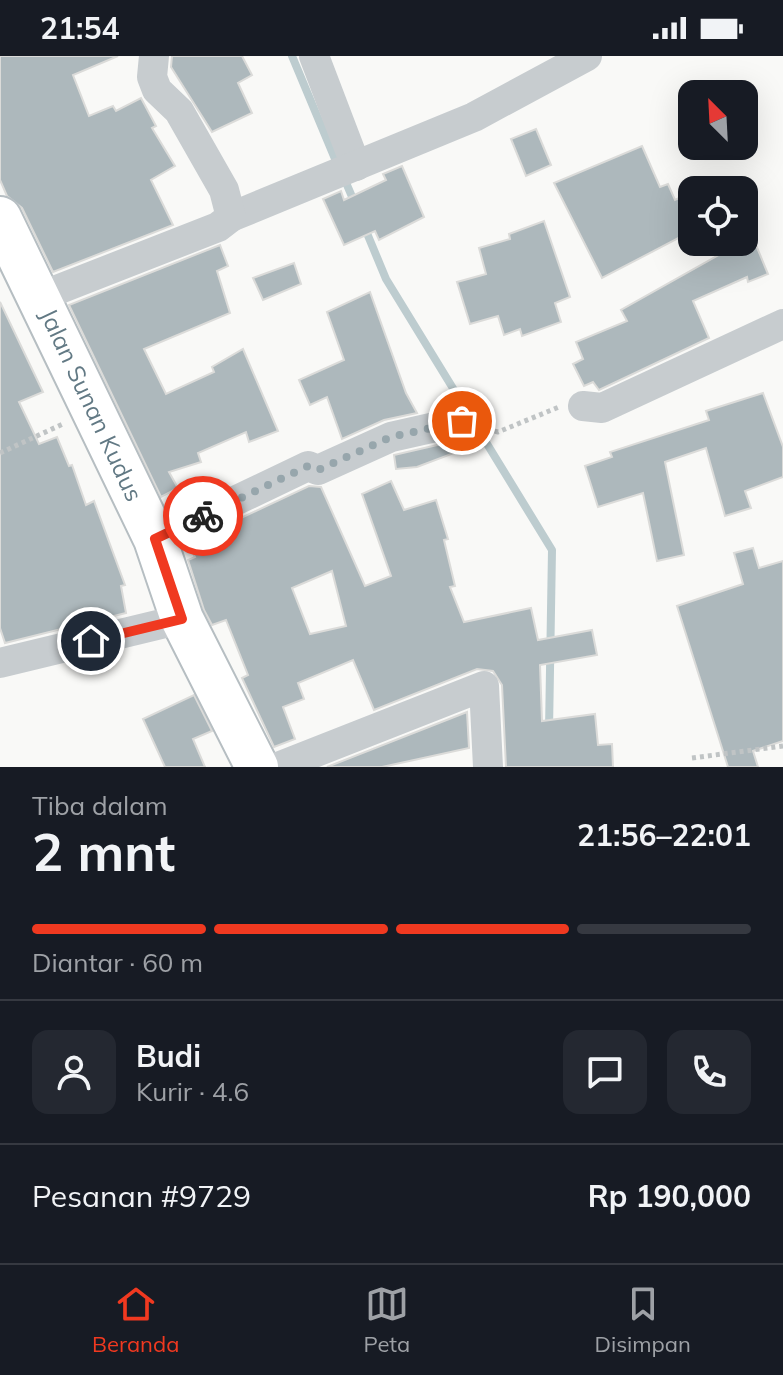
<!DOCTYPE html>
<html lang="id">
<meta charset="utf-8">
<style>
:root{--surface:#171b24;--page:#242831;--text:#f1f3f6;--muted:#9ea1a6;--line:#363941;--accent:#f03920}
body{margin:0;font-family:Mulish,sans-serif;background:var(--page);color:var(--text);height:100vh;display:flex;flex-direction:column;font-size:30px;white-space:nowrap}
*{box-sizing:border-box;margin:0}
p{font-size:26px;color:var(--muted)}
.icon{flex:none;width:44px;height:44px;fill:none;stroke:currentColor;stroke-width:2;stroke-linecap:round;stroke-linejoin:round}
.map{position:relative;height:711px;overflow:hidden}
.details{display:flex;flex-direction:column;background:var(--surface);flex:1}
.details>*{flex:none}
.needle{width:52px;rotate:336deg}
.tools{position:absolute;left:678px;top:24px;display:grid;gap:16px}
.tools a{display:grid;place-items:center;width:80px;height:80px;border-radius:16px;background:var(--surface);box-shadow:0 8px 32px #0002;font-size:40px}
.pin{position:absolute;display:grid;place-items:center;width:68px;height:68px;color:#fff;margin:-34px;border:4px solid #fff;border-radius:50%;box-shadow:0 2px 8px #0007}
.courier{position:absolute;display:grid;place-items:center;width:80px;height:80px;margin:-40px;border:6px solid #f03920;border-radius:50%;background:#fff;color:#222;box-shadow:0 2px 10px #0007}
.headline em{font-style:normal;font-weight:700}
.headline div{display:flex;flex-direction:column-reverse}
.headline{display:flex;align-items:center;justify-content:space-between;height:136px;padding:0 32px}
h1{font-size:52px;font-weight:700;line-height:60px}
.bar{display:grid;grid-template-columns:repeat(4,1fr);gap:12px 8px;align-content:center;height:96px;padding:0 32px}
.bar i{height:10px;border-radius:6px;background:var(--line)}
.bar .active{background:var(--accent)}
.bar p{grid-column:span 4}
.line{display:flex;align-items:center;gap:20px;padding:0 32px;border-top:2px solid var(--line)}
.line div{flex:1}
.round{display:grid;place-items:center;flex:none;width:84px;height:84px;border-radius:16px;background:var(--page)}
.status{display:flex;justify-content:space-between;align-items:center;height:56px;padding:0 40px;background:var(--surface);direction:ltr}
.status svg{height:22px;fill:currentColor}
.dock{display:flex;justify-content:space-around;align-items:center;height:112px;border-top:2px solid var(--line);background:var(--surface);font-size:22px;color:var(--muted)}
.dock a{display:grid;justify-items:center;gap:4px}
.dock .active{color:var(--accent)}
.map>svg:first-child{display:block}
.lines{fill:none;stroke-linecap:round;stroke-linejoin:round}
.stream{stroke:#bdcccf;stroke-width:8}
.building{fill:#adb8bc;stroke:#dbdbd9;stroke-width:2;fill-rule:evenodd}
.secondary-casing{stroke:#b6bec2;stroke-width:46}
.path{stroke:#c0c4c5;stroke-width:5;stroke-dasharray:4 4;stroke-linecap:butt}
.street{stroke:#c7cccf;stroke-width:30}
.secondary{stroke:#fff;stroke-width:42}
.done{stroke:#97a6ac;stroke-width:8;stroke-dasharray:0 14.4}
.route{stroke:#f03920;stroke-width:10}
.labels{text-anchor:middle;stroke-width:8;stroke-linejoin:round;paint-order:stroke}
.street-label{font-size:24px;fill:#627984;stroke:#fff}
</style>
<div class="status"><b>21:54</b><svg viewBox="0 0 49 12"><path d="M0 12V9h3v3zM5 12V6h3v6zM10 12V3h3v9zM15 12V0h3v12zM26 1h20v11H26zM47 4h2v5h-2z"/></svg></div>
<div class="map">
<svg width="783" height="711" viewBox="0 0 783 711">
<rect width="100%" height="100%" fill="#f9f9f7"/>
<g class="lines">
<g class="stream">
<polyline points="292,0 338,110"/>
<polyline points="344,122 356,150"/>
<polyline points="364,170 386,223 552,494 549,674"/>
</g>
</g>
<g class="building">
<polygon points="0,0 118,0 73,19 89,60 113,50 116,55 141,42 156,70 152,72 175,110 151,124 173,169 53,216 22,152 7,140 0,124"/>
<polygon points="172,0 242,0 252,19 238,27 252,57 212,76 171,11"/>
<polygon points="536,73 551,109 526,120 511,83"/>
<polygon points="642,90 660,131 668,128 675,144 692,136 692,175 602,222 554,127"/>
<polygon points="402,110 424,161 379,184 375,175 344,189 323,143 341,135 344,144 386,124 383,118"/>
<polygon points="544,165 570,241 555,247 561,266 522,280 520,273 504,279 498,260 470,268 457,226 486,218 479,192 510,183 509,178"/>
<polygon points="751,177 768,218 748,226 747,221 693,245 709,282 599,334 593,326 584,330 573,308 583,303 576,286 627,265 621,254 724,196 721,190 744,186 744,180"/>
<polygon points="220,189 228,210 217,215 230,257 144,293 166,338 214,316 212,311 243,293 278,375 249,386 246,376 198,397 201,406 169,416 178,432 161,441 69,249"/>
<polygon points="294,207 301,228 263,244 253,222"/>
<polygon points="370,236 406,337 417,357 384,364 342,383 327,341 310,349 299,324 344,304 327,256"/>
<polygon points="0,246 43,336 19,346 39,388 57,381 69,410 72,409 86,449 94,445 125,529 121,530 126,557 5,587 0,572"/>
<polygon points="763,337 783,391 783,421 745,435 751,452 725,460 706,392 665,406 684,499 657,505 643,437 598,451 585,410 612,401 610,396 709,364 706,355"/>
<polygon points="459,384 462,394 417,411 396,413 394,399"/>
<path d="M391,425L404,454L436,444L448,483L444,484L455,530L450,531L464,566L531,552L538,584L592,574L597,599L540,609L542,665L595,658L598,689L612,688L613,711H506L502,629L493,615L477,613L374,654L353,604L298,627L304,643L283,651L295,683L274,691L242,622L248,619L226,564L212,569L204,554L188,504L195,501L188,487L309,430L321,431L365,530L391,520L362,438ZM332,515L346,570L310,578L292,532Z"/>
<polygon points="753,492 759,512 783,505 783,685 753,695 758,711 728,711 677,550 743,528 734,497"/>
<polygon points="194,639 212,675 193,683 205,711 165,711 143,663"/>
<polygon points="467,656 469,692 382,711 327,711"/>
</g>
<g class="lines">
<defs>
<polyline id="secondary" points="0,162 155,483 182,563 257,711"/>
</defs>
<use href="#secondary" class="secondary-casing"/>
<g class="path">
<polyline points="487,373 498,376 559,351"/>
<polyline points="0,397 65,367"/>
<polyline points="692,702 783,690"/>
</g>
<g class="street">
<polyline points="314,0 356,110"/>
<polyline points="231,161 474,61 587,0"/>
<polyline points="39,241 218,171 231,161 224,134 179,55 157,34 152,21 154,0"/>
<polyline points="583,350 602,352 783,268"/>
<polyline points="155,483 308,410 318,414 391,381 462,365"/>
<polyline points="0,607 182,563"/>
<polyline points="278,711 484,630 488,711"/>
</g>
<use href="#secondary" class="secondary"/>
</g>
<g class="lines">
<polyline class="done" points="203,460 308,410 318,414 391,381 462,365"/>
<polyline class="route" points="91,585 182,563 155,483 203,460"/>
</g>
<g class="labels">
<g class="street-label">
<text transform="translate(91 349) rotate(65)" y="8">Jalan Sunan Kudus</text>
</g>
</g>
</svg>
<div class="tools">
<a><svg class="needle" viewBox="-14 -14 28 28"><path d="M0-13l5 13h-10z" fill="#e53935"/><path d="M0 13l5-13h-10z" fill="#9ea1a6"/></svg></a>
<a><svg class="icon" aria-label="locate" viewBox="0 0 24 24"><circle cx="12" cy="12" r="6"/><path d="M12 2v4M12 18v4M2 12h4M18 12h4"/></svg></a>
</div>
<div class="pin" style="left:462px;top:365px;background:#ea580c"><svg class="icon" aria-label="bag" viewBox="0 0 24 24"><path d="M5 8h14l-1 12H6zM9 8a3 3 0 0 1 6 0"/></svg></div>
<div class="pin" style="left:91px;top:585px;background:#1f2937"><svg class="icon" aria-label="home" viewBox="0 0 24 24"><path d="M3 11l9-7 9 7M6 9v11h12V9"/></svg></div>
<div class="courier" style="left:203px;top:460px"><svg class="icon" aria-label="bike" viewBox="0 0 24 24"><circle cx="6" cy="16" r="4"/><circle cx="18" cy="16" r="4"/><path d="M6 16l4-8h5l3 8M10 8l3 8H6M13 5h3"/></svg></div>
</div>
<section class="details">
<div class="headline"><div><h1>2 mnt</h1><p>Tiba dalam</p></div><em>21:56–22:01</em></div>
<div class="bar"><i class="active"></i><i class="active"></i><i class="active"></i><i></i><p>Diantar · 60 m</p></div>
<div class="line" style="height:144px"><a class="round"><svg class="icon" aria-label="person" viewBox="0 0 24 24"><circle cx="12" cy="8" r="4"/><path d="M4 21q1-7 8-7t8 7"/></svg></a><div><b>Budi</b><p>Kurir · 4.6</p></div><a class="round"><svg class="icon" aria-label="chat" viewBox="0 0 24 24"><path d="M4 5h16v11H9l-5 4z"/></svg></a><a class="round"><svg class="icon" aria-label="phone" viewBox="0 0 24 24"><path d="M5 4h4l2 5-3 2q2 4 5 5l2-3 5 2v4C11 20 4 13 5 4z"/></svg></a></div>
<div class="line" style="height:104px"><div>Pesanan #9729</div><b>Rp 190,000</b></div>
</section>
<nav class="dock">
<a class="active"><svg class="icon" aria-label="home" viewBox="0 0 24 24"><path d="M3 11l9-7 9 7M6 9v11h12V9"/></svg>Beranda</a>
<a><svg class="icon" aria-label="map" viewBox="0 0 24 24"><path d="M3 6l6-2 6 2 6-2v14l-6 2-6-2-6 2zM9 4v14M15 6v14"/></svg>Peta</a>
<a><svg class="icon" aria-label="saved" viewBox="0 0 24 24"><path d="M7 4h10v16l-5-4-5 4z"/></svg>Disimpan</a>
</nav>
